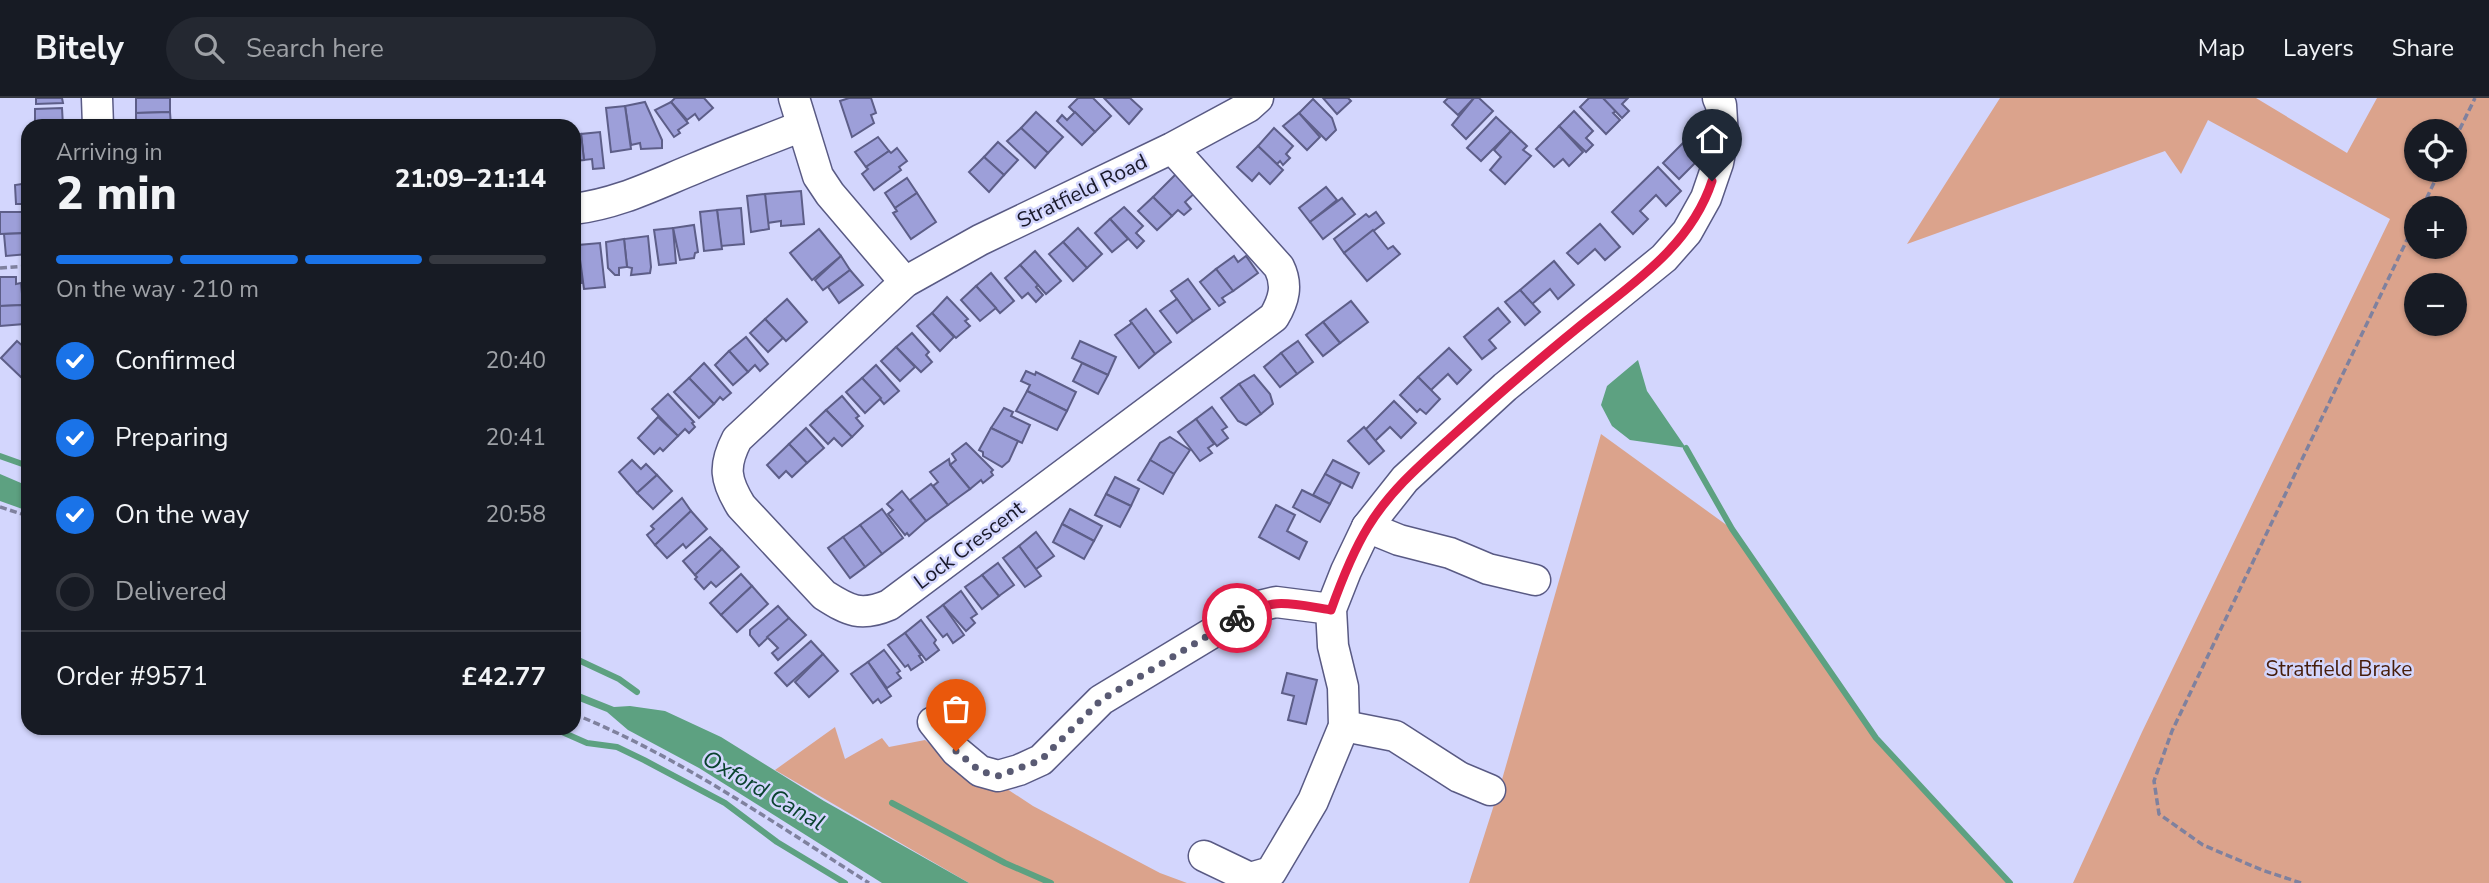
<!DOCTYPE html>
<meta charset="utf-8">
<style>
:root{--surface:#171b24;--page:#242831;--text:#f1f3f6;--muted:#9ea1a6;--line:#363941;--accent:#1a73e8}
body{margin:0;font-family:"Nunito Sans",sans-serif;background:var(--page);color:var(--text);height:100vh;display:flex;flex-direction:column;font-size:26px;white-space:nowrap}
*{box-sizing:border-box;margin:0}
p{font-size:23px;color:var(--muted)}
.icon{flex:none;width:38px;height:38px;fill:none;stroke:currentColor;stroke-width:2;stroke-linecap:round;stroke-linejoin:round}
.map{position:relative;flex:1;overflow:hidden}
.side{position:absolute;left:21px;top:21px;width:560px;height:616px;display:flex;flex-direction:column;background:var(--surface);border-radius:21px;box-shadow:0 2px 5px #0004}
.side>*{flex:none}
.tools{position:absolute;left:2404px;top:21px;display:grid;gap:14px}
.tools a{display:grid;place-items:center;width:63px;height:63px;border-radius:50%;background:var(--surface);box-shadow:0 2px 5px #0004;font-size:35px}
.pin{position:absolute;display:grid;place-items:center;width:60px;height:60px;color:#fff;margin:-72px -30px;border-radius:50% 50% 50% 0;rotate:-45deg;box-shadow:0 0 7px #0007}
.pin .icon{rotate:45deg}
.courier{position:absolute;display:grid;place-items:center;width:70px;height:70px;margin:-35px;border:5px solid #e11d48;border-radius:50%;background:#fff;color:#222;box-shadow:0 2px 9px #0007}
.summary em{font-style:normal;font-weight:800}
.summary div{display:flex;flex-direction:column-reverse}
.summary{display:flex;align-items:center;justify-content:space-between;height:119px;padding:0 35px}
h1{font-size:46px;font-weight:800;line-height:52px}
.bar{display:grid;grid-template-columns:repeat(4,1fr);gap:10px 7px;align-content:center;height:84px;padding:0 35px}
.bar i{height:9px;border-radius:5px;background:var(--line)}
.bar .selected{background:var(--accent)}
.bar p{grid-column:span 4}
.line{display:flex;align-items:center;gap:18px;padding:0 35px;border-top:2px solid var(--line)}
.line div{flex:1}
ol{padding:0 35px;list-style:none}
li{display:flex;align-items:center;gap:21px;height:77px}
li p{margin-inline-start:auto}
li .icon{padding:7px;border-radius:50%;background:var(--accent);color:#fff;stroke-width:4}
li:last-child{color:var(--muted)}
li i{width:38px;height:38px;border:4px solid var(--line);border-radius:50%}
header{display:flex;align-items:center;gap:42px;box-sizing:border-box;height:98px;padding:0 35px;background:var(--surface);border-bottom:2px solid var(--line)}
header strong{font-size:33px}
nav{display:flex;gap:38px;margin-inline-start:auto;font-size:24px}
.search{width:490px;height:63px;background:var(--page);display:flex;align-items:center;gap:18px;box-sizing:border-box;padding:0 24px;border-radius:38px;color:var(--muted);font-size:26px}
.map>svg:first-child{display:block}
.green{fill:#dba38c;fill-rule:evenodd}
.water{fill:#5da181}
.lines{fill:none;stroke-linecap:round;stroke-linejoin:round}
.stream{stroke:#5da181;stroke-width:6}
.building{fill:#9d9fd9;stroke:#5d5e88;stroke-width:2}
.minor-casing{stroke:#595a84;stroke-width:33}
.path{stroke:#7f819e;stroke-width:3.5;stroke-dasharray:7 3.5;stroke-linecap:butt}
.minor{stroke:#fff;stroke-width:30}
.done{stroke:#595a73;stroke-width:7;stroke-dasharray:0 12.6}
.route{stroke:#e11d48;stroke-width:9}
.labels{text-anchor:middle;stroke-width:5;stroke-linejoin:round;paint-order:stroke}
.street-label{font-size:21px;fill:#181829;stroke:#d3d6fd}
.park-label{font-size:21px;fill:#461d0b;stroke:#d3d6fd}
.water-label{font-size:23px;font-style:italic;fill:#0a432e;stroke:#d3d6fd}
</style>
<header>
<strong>Bitely</strong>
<div class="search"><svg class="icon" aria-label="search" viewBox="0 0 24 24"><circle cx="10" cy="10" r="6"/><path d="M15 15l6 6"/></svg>Search here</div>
<nav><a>Map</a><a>Layers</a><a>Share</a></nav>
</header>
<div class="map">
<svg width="2489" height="785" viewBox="0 0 2489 785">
<rect width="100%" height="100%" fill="#d3d6fd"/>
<g class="green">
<path d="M2000,0H2256L2347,55L2377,0H2489V785H2073L2142,634L2390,121L2208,22L2181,76L2165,53L1907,146ZM2417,33H2455V72H2417ZM2417,110H2455V149H2417ZM2455,187V226H2417V187Z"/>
<polygon points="1601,336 1732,431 1876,639 2010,785 1469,785 1501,685"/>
<polygon points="835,629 845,661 882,640 889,649 925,642 945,658 1004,689 1033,708 1160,775 1187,785 969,785 775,672"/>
</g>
<g class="water">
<polygon points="1638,262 1647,293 1686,350 1630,342 1612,328 1601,307 1607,288"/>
<polygon points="0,376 28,388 28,413 0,403"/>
<polygon points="574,593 614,609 630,608 665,613 721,639 824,703 969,785 882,785 699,670 628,632 607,614 574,601"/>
</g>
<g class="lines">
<g class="stream">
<polyline points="1686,350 1732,431 1876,640 2010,785"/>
<polyline points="0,358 28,368"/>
<polyline points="574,560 619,581 637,594"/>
<polyline points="553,630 587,645 617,649 644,662 725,705 777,744 845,785"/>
<polyline points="892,705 1005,765 1051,785"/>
</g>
</g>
<g class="building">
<polygon points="36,0 62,0 63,5 36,6"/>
<polygon points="136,0 170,0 170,14 136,15"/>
<polygon points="675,0 704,0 713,10 699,22 695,16 687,22 671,4"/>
<polygon points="849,0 871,0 876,15 871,17 874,25 852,39 840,3"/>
<polygon points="1078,0 1093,0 1111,18 1095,34 1069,9"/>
<polygon points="1104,0 1130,0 1142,11 1129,26"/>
<polygon points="1323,0 1348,0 1351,3 1337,16"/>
<polygon points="1448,0 1474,0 1458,17 1444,4"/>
<polygon points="1474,0 1479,0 1493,13 1466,41 1452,27"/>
<polygon points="1589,0 1603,0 1616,13 1613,15 1620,22 1606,36 1580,9"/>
<polygon points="1603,0 1628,0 1622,6 1629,13 1622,20"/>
<polygon points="1313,1 1332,20 1336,32 1326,42 1299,15"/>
<polygon points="645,4 662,42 662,50 641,51 640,45 631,47 625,8"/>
<polygon points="671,4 688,25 678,32 680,35 674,39 655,12"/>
<polygon points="625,8 631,51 611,54 606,10"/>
<polygon points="62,10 63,28 35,28 35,11"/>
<polygon points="1574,13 1593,33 1586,40 1593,47 1586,54 1559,28"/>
<polygon points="170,14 171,28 136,28 136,15"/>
<polygon points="1036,14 1063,39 1048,55 1021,30"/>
<polygon points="1075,14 1095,34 1082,47 1057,23 1062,17 1067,22"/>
<polygon points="1299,15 1320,39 1307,52 1283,28"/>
<polygon points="1496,19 1511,33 1481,63 1467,50"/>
<polygon points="1559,28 1583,54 1569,68 1563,61 1554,69 1536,51"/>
<polygon points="1021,30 1048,55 1035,70 1007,43"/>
<polygon points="1274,30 1293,48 1286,56 1290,60 1283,67 1280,63 1277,66 1258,48"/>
<polygon points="1511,33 1527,48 1523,52 1531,58 1505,86 1490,72 1501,59 1494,52"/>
<polygon points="600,34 604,70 593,71 592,61 584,62 581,36"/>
<polygon points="581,36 584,62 574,63 574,37"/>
<polygon points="1690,38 1706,54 1679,81 1663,65"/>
<polygon points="878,39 889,53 866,69 855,54"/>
<polygon points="998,44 1018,62 1004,77 984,59"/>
<polygon points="1258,48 1283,72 1270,86 1259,75 1252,83 1237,69"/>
<polygon points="897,50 907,63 899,69 901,72 874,92 862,76 868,71 866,69 889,53 891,55"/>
<polygon points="984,59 1004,77 989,94 969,74"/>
<polygon points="28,60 28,86 22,86 22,61"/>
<polygon points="1658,69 1681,93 1666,108 1656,97 1640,113 1648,121 1633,136 1612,114"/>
<polygon points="1180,72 1198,92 1185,104 1191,111 1184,117 1178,112 1172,118 1153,99"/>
<polygon points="907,80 917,95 895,110 885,95"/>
<polygon points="22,86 28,86 28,106 16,106 15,87"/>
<polygon points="1326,89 1337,102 1310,124 1299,110"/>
<polygon points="801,93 804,126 781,128 781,123 767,125 765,96"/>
<polygon points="917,95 936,124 911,141 893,115 897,113 895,110"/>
<polygon points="765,96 769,131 751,134 747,98"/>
<polygon points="1153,99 1172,118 1157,132 1138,113"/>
<polygon points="1342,100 1355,116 1323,141 1310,124"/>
<polygon points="1124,109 1143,128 1136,135 1144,143 1137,150 1110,121"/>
<polygon points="741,110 744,146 721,148 717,112"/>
<polygon points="717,112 722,151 704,153 700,114"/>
<polygon points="0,114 28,114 28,135 0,136"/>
<polygon points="1376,114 1384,125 1344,155 1334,141 1366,116 1369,119"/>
<polygon points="1110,121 1128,141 1112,154 1095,135"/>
<polygon points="1600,126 1620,149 1605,162 1595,151 1578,166 1567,155"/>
<polygon points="694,127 698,154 695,155 694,160 680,162 673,130"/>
<polygon points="673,130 676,165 659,167 654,132"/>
<polygon points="1078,130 1102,156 1087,170 1063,144"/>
<polygon points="819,131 841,158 812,182 790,155"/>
<polygon points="1373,132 1388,151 1393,148 1400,156 1367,183 1344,155"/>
<polygon points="28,135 28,156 6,158 4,136"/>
<polygon points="648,138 651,169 650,175 631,177 632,170 627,169 624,141"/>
<polygon points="624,141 627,169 619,170 619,177 615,177 608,170 606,144"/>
<polygon points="1063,144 1087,170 1073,183 1049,156"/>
<polygon points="600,145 605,189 584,191 578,147"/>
<polygon points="574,147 578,147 582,185 574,186"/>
<polygon points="1035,153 1061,183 1046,196 1020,167"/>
<polygon points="841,158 850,172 823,192 815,182"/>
<polygon points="1234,158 1238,164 1246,158 1258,175 1233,193 1216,171"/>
<polygon points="1554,163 1574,187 1558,201 1550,191 1532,206 1520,192"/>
<polygon points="1020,167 1038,187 1036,189 1043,197 1036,204 1028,195 1022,200 1005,180"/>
<polygon points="1216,171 1233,193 1222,200 1225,204 1219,208 1200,184"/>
<polygon points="850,172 863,187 839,205 828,189"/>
<polygon points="991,175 1014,203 1000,215 976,188"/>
<polygon points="0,179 16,179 16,186 21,185 23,207 0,208"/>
<polygon points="1188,181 1210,211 1193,223 1171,193"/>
<polygon points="976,188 996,210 980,223 961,202"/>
<polygon points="1520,192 1540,214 1525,227 1505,204"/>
<polygon points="947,199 968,221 965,223 970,228 956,240 932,215"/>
<polygon points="787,201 807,224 786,243 765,221"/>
<polygon points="1177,201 1193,223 1177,235 1160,213"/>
<polygon points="1351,203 1368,224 1340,245 1323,224"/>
<polygon points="23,207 24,226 0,228 0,208"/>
<polygon points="1498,210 1510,224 1489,242 1496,250 1482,261 1464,239"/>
<polygon points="1146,211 1171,244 1155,256 1130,223"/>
<polygon points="932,215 954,239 940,253 917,228"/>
<polygon points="765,221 783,240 768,254 750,235"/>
<polygon points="1323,224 1340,245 1323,258 1306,237"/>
<polygon points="1132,225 1155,256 1139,270 1115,237"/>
<polygon points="912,235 929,254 926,257 932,264 921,274 896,249"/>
<polygon points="746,239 768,266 760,273 755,267 748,274 729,253"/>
<polygon points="17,243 25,250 28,247 28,275 23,281 1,260"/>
<polygon points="1080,243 1116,259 1108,277 1072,260"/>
<polygon points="1298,243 1313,264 1297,276 1281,255"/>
<polygon points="896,249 915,269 900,283 881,263"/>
<polygon points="1449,250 1471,272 1457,286 1448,276 1431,292 1418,279"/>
<polygon points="729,253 748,274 733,287 715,267"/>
<polygon points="1281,255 1297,276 1280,289 1264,269"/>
<polygon points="704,265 731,295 723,302 720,299 714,306 689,280"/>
<polygon points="1082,265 1108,277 1098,296 1073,283"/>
<polygon points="876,267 899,293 884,306 862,280"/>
<polygon points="1026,273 1035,277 1036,274 1076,294 1067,313 1027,293 1030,287 1021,283"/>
<polygon points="1254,277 1270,296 1273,306 1261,316 1239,286"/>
<polygon points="1418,279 1440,301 1426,316 1420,311 1417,314 1400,297"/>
<polygon points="689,280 714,306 699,320 674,294"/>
<polygon points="862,280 881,300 865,315 846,294"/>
<polygon points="1239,286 1261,316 1246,327 1238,323 1221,300"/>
<polygon points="1027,293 1067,313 1057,332 1016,313"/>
<polygon points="668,296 694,324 692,325 695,329 689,335 685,331 678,338 652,311"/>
<polygon points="842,298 859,318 856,320 863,328 852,339 826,312"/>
<polygon points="1394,303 1416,325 1401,340 1390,329 1375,343 1365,332"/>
<polygon points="1212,309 1227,329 1222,332 1228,340 1217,348 1196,321"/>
<polygon points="1004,310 1013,314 1011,318 1030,327 1022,345 991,330"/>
<polygon points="826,312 852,339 842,348 834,340 828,346 810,327"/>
<polygon points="658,319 678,338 663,353 660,350 654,356 638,340"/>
<polygon points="1196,321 1214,346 1208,350 1212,355 1200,363 1178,334"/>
<polygon points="1364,329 1384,353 1369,366 1348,343"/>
<polygon points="806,330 824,350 807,365 789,346"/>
<polygon points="991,330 1018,343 1009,363 1002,369 983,358 983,354 979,352"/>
<polygon points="1170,339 1190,352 1174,376 1150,362 1160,345"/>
<polygon points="966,345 993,372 991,374 993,377 983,385 981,382 970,391 950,367 956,362 952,356"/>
<polygon points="789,346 807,365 792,379 786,373 779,380 767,367"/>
<polygon points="949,361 950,367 970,391 948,407 933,388 938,384 930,374"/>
<polygon points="632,362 641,371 646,366 657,377 637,395 619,374"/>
<polygon points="1150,362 1174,376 1163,396 1138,382"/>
<polygon points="1333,362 1359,375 1352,390 1325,376"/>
<polygon points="1325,376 1341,385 1330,406 1313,397"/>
<polygon points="657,377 672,393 653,411 637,395"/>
<polygon points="1115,379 1139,391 1131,408 1106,396"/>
<polygon points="931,386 948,407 926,423 910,402"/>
<polygon points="1302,392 1330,406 1320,424 1293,409"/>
<polygon points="902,393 926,423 909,438 907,435 905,437 888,416 893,412 887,406"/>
<polygon points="1106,396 1131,408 1120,429 1095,417"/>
<polygon points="682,400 691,413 655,447 647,437 654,431 651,428"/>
<polygon points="1276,407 1295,417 1287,433 1307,444 1299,461 1259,439"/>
<polygon points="882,411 903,440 882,456 860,427"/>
<polygon points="1070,411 1102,428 1094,443 1062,426"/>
<polygon points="691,413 707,431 686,450 683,446 667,460 655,447"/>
<polygon points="1062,426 1094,443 1084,461 1053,444"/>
<polygon points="860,427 882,456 865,469 843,439"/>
<polygon points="1036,434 1054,458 1036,471 1019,448"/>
<polygon points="710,439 722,451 695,477 683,463"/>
<polygon points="843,439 865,469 850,480 828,450"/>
<polygon points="1019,448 1041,478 1025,489 1003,460"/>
<polygon points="722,451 739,469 716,489 711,484 704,491 695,481 697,479 695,477"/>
<polygon points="998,465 1014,487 999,498 982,477"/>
<polygon points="741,476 752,488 721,517 710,505"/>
<polygon points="982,477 999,498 982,511 965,489"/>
<polygon points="752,488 768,506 737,534 721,517"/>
<polygon points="961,493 977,516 971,520 975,525 966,533 943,507"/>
<polygon points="943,507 964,537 953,545 947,536 943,539 927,519"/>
<polygon points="778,508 789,520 759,548 750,537 750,532"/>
<polygon points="789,520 806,537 778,562 772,555 778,550 767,539"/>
<polygon points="921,522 936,542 934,545 939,552 926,562 905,535"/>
<polygon points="905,535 921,557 919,558 923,564 911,572 908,567 905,569 888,547"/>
<polygon points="811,543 823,556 787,588 775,575"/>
<polygon points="884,552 900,573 897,575 901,580 887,590 868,564"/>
<polygon points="823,556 838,573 809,599 795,584"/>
<polygon points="868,564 891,598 881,605 878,601 873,605 851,576"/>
<polygon points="1287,575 1317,582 1306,626 1288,622 1294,598 1282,595"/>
</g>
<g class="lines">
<defs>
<g id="minor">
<polyline points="97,0 98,28"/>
<polyline points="794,0 818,78 830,96 905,184"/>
<path d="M1172,50L1279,169C1288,187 1284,202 1274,219L889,507C861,519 849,513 824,497L741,408C725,382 723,368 737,341L905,184L980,142L1172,50L1248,9L1258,0"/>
<path d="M574,111C620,105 654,87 696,70C731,55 767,42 802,28"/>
<polyline points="1367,429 1399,442 1450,455 1488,471 1535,482"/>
<polyline points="933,624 956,653 980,673 998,678 1019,672 1041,662 1101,602 1255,509 1276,504 1331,511"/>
<polyline points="1344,628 1395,638 1459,679 1490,692"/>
<polyline points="1204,758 1250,780 1271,774 1313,703 1344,628 1343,589 1333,548 1331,511 1346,473 1367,429 1405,381 1505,289 1664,160 1687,134 1706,100 1718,65 1723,39 1721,7 1718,0"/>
</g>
</defs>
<use href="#minor" class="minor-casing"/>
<g class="path">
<polyline points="2455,41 2475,0"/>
<polyline points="2422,110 2440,72"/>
<polyline points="0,170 28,168"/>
<polyline points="0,409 28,418"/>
<path d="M574,616C678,658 774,725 869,785"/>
<polyline points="2301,785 2262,772 2203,747 2159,716 2154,683 2172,633 2417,121"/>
</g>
<use href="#minor" class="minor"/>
</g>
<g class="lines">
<polyline class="done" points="956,653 980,673 998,678 1041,662 1101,602 1237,520"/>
<path class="route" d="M1237,520C1273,498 1292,506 1331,512C1341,484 1352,455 1368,429C1389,394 1420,367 1450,340C1491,303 1532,267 1575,232C1627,189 1690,151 1712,83"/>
</g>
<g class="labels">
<g class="street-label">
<text transform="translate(1082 93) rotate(-26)" y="7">Stratfield Road</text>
<text transform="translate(969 447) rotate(-37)" y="7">Lock Crescent</text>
</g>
<g class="park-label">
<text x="2339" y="578">Stratfield Brake</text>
</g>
<g class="water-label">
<text transform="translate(764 692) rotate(30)" y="8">Oxford Canal</text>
</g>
</g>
</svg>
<div class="tools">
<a><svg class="icon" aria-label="locate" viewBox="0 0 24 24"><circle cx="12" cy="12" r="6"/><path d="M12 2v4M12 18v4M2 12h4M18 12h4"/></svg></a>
<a>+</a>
<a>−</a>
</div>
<div class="pin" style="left:956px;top:653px;background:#ea580c"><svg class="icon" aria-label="bag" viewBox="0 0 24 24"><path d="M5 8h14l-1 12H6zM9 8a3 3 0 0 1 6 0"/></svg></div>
<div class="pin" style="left:1712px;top:83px;background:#1f2937"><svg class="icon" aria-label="home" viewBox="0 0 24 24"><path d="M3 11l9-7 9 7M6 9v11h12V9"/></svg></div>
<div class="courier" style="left:1237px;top:520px"><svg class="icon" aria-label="bike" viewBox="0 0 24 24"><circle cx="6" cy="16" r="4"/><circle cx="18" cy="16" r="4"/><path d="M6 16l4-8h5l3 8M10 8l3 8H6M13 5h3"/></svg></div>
<section class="side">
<div class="summary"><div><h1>2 min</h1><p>Arriving in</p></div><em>21:09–21:14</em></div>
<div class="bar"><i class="selected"></i><i class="selected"></i><i class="selected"></i><i></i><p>On the way · 210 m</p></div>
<ol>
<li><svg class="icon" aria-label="check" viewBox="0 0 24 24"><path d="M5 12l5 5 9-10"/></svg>Confirmed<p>20:40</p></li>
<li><svg class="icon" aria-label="check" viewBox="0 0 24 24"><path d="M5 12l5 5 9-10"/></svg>Preparing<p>20:41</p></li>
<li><svg class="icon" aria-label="check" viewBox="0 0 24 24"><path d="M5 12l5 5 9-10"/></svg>On the way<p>20:58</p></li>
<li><i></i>Delivered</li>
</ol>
<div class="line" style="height:91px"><div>Order #9571</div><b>£42.77</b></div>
</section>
</div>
